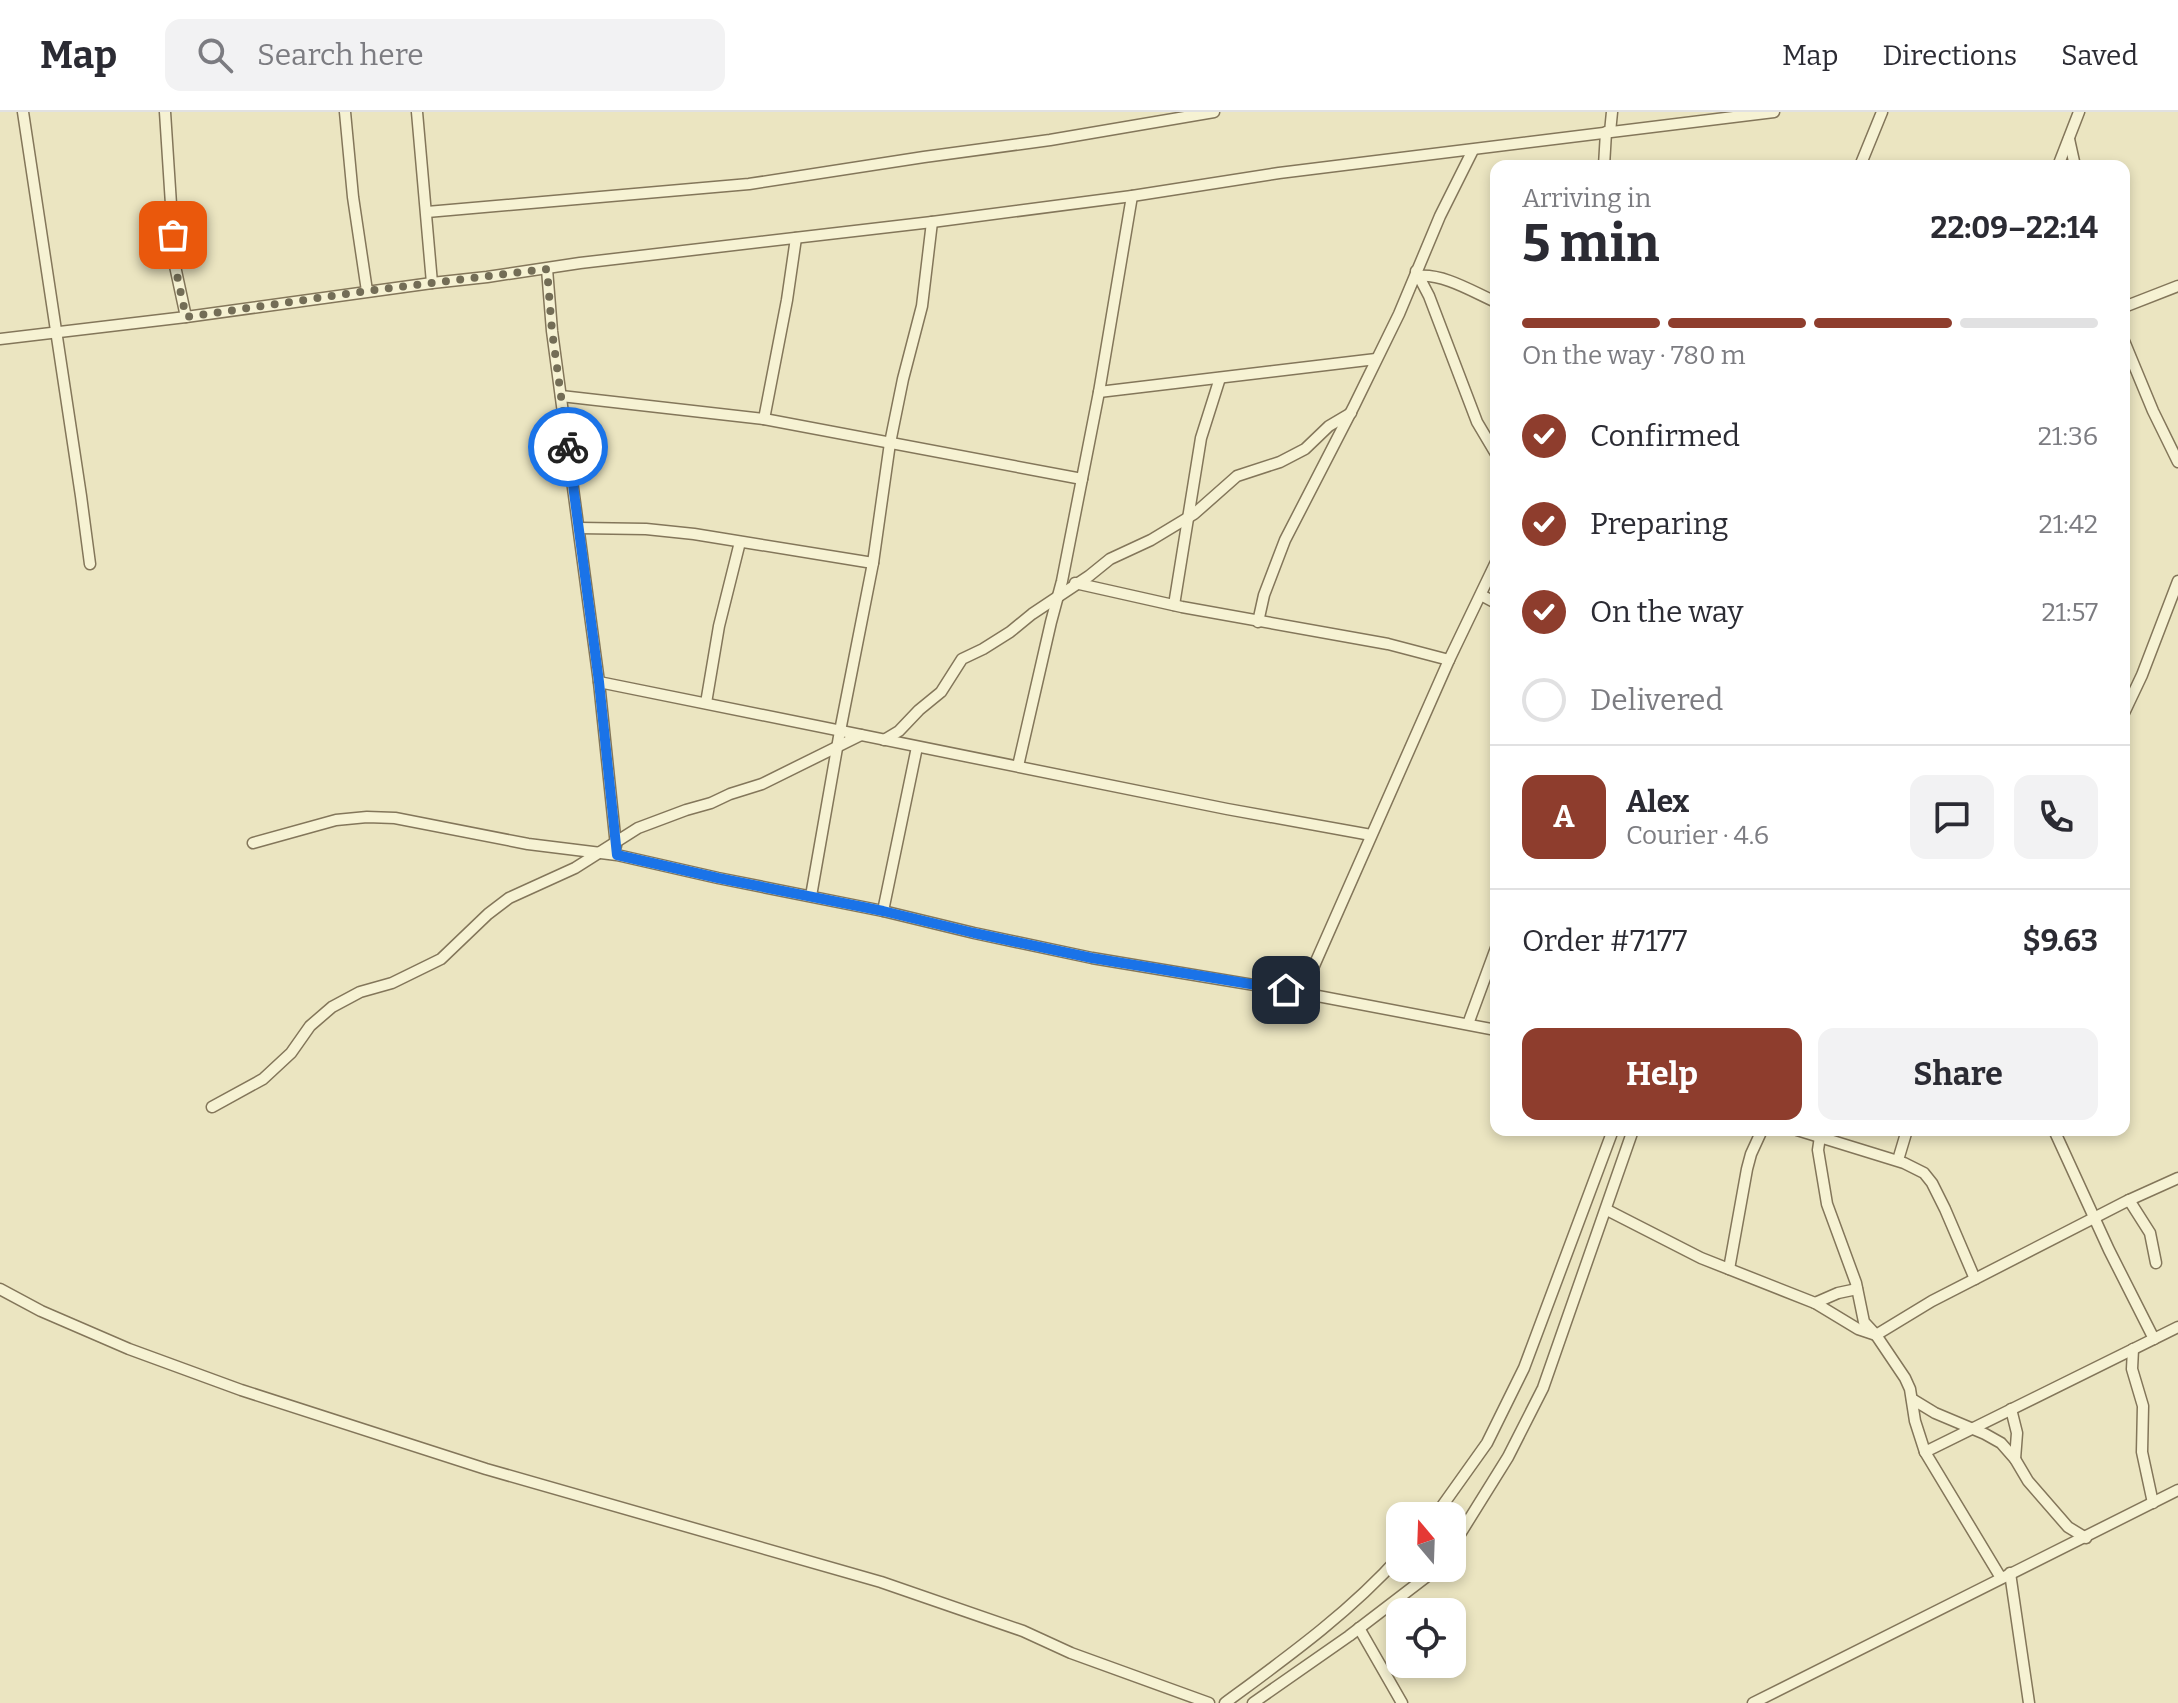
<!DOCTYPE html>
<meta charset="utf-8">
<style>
:root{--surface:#fff;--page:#f2f2f3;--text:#2b2b33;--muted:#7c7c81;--line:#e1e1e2;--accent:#8e3d2d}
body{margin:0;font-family:Bitter,serif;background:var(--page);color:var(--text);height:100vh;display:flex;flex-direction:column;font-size:30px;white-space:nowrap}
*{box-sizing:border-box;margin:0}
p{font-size:26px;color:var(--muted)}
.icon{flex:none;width:44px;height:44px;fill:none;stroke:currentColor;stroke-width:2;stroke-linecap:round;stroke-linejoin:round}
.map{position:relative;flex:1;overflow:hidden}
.details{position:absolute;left:1490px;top:48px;width:640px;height:976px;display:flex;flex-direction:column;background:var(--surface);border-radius:16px;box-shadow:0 4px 12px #0003}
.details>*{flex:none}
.needle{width:52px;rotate:341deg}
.controls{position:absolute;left:1386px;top:1390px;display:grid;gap:16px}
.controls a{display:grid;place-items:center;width:80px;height:80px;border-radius:16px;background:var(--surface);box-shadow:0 4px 12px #0003;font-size:40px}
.pin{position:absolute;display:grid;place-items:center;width:68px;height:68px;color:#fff;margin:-34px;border-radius:16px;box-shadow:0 4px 12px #0006}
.courier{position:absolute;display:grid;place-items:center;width:80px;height:80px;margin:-40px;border:6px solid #1a73e8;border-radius:50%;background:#fff;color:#222;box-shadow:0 2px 10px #0007}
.overview em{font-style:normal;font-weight:700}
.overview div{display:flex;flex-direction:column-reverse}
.overview{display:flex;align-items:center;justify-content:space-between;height:136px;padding:0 32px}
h1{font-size:52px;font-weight:700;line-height:60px}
.bar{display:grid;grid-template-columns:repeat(4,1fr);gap:12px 8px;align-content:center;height:96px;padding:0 32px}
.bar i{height:10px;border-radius:6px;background:var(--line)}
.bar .current{background:var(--accent)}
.bar p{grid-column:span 4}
.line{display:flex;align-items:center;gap:20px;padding:0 32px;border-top:2px solid var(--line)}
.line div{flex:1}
.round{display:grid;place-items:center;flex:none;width:84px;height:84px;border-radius:16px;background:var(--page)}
ol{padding:0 32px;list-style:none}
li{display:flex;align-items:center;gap:24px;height:88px}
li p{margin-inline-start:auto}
li .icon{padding:8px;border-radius:50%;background:var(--accent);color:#fff;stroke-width:4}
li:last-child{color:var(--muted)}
li i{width:44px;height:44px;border:4px solid var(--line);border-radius:50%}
.action{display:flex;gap:16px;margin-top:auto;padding:16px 32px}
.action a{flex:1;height:92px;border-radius:16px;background:var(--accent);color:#fff;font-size:32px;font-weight:700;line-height:92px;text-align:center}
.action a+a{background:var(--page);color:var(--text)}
header{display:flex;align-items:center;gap:48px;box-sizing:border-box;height:112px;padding:0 40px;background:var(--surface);border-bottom:2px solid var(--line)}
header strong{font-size:38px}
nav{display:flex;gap:44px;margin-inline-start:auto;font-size:28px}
.search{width:560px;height:72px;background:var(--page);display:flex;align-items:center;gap:20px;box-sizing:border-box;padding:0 28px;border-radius:16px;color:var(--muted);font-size:30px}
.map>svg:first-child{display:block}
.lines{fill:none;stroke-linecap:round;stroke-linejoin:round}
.minor-casing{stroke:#83765a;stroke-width:13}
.minor{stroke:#f6f2d3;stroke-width:10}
.done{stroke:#736d56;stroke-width:8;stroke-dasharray:0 14.4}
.route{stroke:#1a73e8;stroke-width:10}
</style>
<header>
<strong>Map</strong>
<div class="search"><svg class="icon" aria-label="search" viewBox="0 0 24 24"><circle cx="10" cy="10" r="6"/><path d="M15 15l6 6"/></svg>Search here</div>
<nav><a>Map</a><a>Directions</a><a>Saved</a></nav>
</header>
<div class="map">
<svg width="2178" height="1591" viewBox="0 0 2178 1591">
<rect width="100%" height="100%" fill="#ebe5c1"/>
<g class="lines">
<defs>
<g id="minor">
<polyline points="23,0 81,384 90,452"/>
<polyline points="165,0 175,154 186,205"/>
<polyline points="345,0 353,85 367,179"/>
<polyline points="417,0 432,171"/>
<polyline points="1610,20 1612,0"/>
<polyline points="2069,27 2075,54"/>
<polyline points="1604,54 1606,20"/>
<polyline points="1860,54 1882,0"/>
<polyline points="2058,54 2079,0"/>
<polyline points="427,100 749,72 924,45 1050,28 1214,0"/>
<polyline points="547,157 552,219 599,570 616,734"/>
<polyline points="1416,159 1429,184 1477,310 1496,342"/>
<path d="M1419,164C1445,162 1473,180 1496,190"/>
<polyline points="2124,195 2178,174"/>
<polyline points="0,227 186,205 432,171 487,165 580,151 932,110 1132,84 1279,61 1774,0"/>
<polyline points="2124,229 2153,299 2178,350"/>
<polyline points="1099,280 1376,247"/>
<polyline points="561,284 764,307 1082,367"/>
<polyline points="764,307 787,188 796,126"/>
<polyline points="579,416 646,417 694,422 873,451"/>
<polyline points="1075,471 1182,495 1388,532 1449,548"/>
<polyline points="1481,483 1496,491"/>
<polyline points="1174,493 1201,326 1220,266"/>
<polyline points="1258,510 1264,483 1285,428 1354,294 1399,202 1440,104 1473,38"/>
<polyline points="599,570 1227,697 1371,723"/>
<polyline points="706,591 719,514 740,430"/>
<polyline points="2124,601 2142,563 2178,469"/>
<polyline points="884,628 899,619 919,598 941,580 962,547 983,537 1010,520 1032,502 1089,464 1110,447 1151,428 1194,402 1237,364 1280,350 1305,337 1329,314 1351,301"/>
<polyline points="1018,654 1051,510 1062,469 1099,280 1132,84"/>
<polyline points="253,731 336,708 367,705 395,706 528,732 617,743 718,766 883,799 974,821 1092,846 1302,881 1496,918"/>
<polyline points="811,784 840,619 873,451 890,331 903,267 922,194 932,110"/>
<polyline points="883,799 917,635"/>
<polyline points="1302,881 1449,548 1496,450"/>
<polyline points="1468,912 1496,836"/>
<polyline points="212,995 263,967 291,941 310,914 332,895 360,880 392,871 441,847 488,802 509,786 575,756 638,716 686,698 711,691 730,682 762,672 861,623"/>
<polyline points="1797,1018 1904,1051 1924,1061 1932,1071 1945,1097 1975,1167"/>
<polyline points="1821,1018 1818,1038 1827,1092 1856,1171 1864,1210 1876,1223 1905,1266 1910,1277 1915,1309 1925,1340 2001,1466"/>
<polyline points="2054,1018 2109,1138 2154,1227"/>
<polyline points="1898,1048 1907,1018"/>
<polyline points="2129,1088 2150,1121 2156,1151"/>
<polyline points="1607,1098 1701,1146 1815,1191 1858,1217 1876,1223 1932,1189 2127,1089 2178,1066"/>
<polyline points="1729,1157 1747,1057 1751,1042 1762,1018"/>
<polyline points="0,1177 41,1199 129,1237 241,1278 486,1357 881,1470 1023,1519 1071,1541 1209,1591"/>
<polyline points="1815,1191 1838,1181 1857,1177"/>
<polyline points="2133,1237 2132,1257 2143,1294 2142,1340 2153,1391"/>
<polyline points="1912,1287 1935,1301 1985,1322 2001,1331 2015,1347 2028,1369 2068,1415 2086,1426"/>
<polyline points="2011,1297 2017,1321 2015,1347"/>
<polyline points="1925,1340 2178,1215"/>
<polyline points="1435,1404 1487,1331 1524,1256 1613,1018"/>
<polyline points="1452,1435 1508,1345 1543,1276 1633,1018"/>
<polyline points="2010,1461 2029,1591"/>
<polyline points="1359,1516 1402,1591"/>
<path d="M1225,1591C1286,1546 1349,1501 1400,1444"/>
<polyline points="1253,1591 1349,1524 1430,1462 1435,1456"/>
<polyline points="1753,1591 2178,1378"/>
</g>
</defs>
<use href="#minor" class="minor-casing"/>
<use href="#minor" class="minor"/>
</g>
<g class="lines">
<polyline class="done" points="173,123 175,154 186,205 367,179 547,157 552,219 568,335"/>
<polyline class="route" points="568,335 599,570 617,743 718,766 883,799 974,821 1092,846 1286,878"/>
</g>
</svg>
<div class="controls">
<a><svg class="needle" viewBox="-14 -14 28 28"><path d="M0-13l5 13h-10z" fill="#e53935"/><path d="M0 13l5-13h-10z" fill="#7c7c81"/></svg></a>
<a><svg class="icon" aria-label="locate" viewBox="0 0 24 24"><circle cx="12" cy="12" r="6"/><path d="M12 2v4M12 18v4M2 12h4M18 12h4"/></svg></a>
</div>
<div class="pin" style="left:173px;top:123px;background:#ea580c"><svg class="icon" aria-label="bag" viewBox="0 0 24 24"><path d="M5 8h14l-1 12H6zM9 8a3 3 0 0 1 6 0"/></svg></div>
<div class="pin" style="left:1286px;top:878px;background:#1f2937"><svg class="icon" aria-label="home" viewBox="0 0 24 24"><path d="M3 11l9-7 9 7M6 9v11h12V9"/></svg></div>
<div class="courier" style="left:568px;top:335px"><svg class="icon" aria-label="bike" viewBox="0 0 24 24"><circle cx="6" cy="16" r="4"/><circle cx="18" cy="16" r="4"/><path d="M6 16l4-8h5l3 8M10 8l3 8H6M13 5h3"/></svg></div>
<section class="details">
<div class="overview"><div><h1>5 min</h1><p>Arriving in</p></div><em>22:09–22:14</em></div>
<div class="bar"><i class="current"></i><i class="current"></i><i class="current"></i><i></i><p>On the way · 780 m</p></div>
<ol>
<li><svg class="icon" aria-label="check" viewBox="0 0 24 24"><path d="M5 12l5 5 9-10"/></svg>Confirmed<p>21:36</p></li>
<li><svg class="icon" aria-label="check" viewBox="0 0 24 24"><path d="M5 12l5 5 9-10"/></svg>Preparing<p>21:42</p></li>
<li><svg class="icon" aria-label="check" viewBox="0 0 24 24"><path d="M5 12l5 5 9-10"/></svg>On the way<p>21:57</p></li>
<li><i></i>Delivered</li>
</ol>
<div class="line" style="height:144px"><b class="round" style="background:var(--accent);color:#fff">A</b><div><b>Alex</b><p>Courier · 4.6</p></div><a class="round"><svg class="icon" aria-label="chat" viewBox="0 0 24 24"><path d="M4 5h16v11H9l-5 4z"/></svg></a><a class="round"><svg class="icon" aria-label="phone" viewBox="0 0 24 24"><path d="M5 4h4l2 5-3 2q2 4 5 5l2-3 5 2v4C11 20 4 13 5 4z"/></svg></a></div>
<div class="line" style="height:104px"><div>Order #7177</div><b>$9.63</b></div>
<div class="action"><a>Help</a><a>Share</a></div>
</section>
</div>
